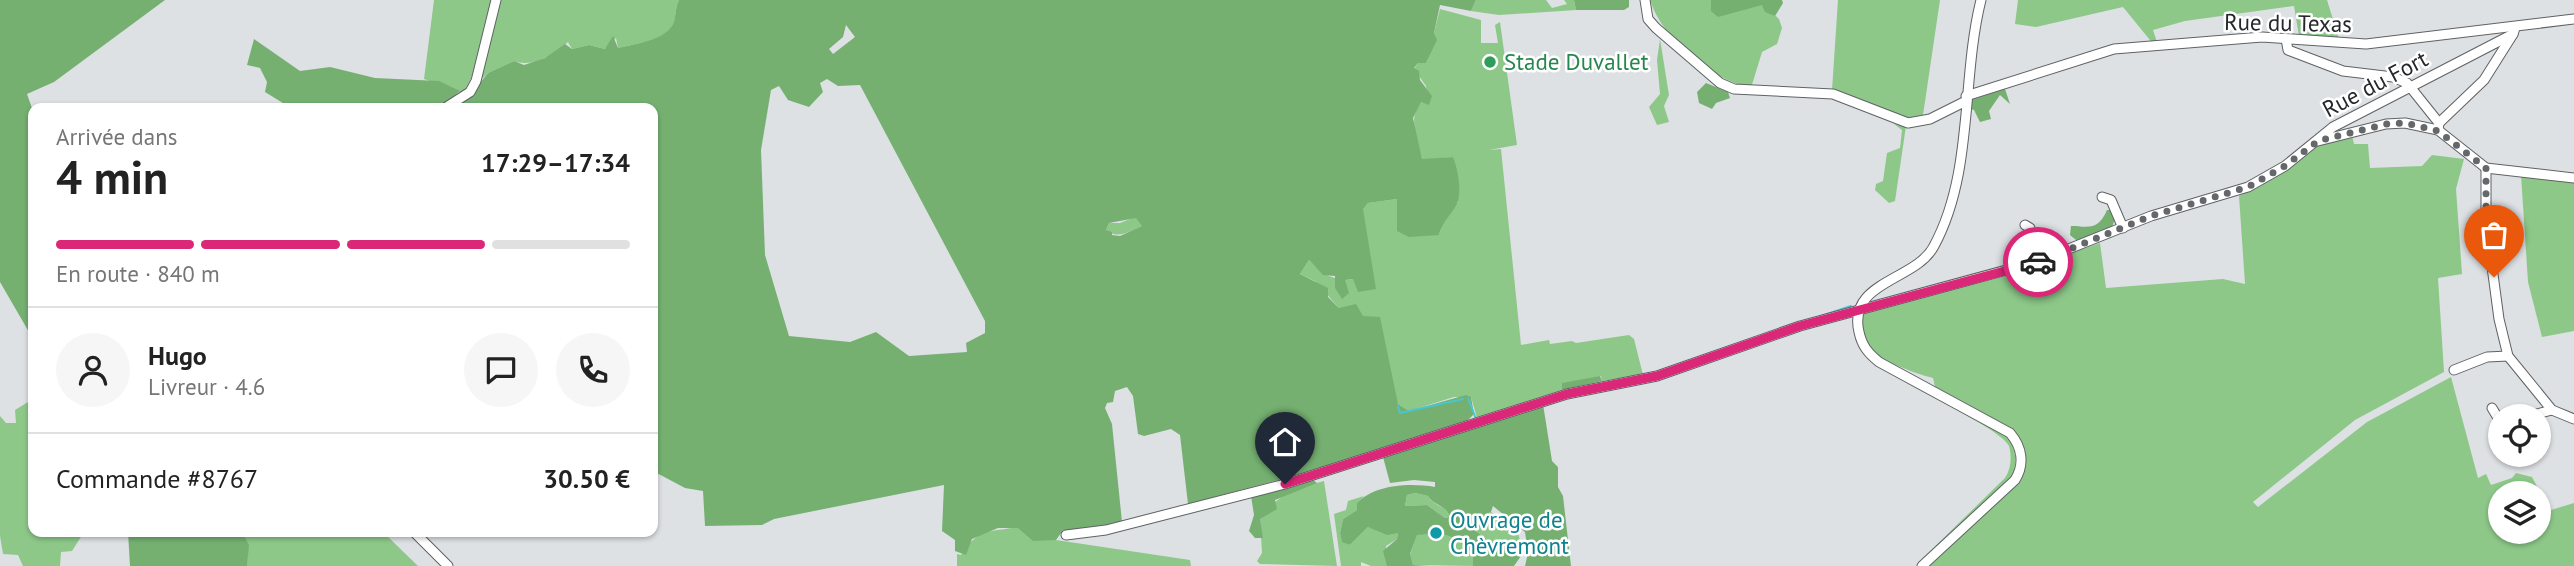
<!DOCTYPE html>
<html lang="fr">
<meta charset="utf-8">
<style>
:root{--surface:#fff;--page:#f6f6f6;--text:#222;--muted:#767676;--line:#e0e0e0;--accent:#db2777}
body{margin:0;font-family:"PT Sans",sans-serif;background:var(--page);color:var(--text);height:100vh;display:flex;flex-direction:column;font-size:26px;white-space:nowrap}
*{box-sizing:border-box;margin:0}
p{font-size:23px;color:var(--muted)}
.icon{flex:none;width:38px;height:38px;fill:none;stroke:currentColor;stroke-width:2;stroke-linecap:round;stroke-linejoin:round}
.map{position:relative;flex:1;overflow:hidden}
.details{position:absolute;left:28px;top:103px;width:630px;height:434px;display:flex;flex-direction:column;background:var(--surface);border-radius:14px;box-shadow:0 2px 5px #0004}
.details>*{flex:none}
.buttons{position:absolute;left:2488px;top:404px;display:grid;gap:14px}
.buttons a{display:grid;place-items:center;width:63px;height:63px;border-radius:50%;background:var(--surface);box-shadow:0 2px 5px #0004;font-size:35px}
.pin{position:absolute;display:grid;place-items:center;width:60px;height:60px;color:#fff;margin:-72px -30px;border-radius:50% 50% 50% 0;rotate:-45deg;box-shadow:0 0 7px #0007}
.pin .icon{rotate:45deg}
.courier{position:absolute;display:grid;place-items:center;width:70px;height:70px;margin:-35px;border:5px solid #db2777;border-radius:50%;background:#fff;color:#222;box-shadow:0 2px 9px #0007}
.head em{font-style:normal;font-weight:600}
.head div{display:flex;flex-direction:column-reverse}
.head{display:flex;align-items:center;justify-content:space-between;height:119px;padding:0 28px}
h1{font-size:46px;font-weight:600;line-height:52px}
.bar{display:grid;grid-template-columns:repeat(4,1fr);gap:10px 7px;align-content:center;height:84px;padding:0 28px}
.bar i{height:9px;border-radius:5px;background:var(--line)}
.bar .active{background:var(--accent)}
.bar p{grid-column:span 4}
.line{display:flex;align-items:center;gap:18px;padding:0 28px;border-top:2px solid var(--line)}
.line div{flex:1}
.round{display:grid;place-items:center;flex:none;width:74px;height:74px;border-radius:37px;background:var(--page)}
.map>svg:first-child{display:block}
.green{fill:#8dc889;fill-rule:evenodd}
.forest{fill:#75b071;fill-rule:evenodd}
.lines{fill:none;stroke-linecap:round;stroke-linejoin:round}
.stream{stroke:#48c5d1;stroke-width:2}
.minor-casing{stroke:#5f6265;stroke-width:11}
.minor{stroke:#fff;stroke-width:9}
.done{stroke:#65686a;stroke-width:7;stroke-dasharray:0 12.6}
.route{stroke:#db2777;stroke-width:9}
.leisure-dot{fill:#2e9e5b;stroke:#fff;stroke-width:2.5}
.culture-dot{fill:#0f9aa8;stroke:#fff;stroke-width:2.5}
.labels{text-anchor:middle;stroke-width:5;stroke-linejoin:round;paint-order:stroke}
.street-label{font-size:23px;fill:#252728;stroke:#fff}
.leisure-label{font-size:23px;fill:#27864d;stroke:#fff;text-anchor:start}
.culture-label{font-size:23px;fill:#0d838f;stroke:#fff;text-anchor:start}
</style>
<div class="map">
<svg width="2574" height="566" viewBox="0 0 2574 566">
<rect width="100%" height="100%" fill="#dde1e4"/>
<g class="green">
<path d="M434,0H491C485,32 481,64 463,93L424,79Z"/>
<path d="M501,0H679C675,8 676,15 674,23C668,40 634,44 618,48L616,38L605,49L589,45L572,49L568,42C554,55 532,68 514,61L488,73L481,80Z"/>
<polygon points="1476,0 1546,0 1552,8 1567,4 1564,0 1574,0 1576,10 1499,15 1471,11"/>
<path d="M1650,0H1711V11L1763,4L1779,19L1782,28L1777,44L1762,52L1751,88C1710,79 1663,40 1650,0Z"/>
<polygon points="1838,0 1940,0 1923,115 1904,119 1832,90"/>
<polygon points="2018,0 2327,0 2339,39 2299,36 2294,6 2185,21 2153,30 2158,45 2154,45 2123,7 2036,27 2015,24"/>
<path d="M1440,9L1481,20V43H1498L1495,25L1500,22L1517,145L1489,150L1501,149L1521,345L1549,340L1550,344L1572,341L1576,343L1629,335L1634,339L1643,375L1602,381L1601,376L1562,384V390L1477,418L1471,397H1454L1409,411L1398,404L1363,316L1339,308L1315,281L1300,274L1309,260C1320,273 1334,282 1353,279L1363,208L1368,203L1397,199L1439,235L1442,225L1458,202L1453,157L1422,160C1418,140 1407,119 1421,102L1429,104L1426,86L1414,69L1418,63H1426L1436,40L1434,33Z"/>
<polygon points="1660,39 1669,95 1664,106 1669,122 1657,125 1649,107 1660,94 1657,60"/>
<polygon points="1894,124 1906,126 1895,201 1889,203 1875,190 1876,184 1883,181 1887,153 1900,148 1902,130"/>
<path d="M2352,135L2354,144H2368L2370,168L2422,166L2432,155L2464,159L2456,189L2462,274L2438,278L2444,372L2355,420L2253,502L2258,507L2367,422L2451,377L2478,478L2486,474L2491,485L2512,478L2516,473L2532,477L2541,494L2546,496L2551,510L2574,503V566H1929L2020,477L2023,449L1975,408L1935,387L1933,378C1916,374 1872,358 1865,343C1861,336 1862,324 1861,316L1863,313L2013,274L2100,243L2106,288L2223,279L2245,284L2239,196L2272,179L2314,147ZM2501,494H2539V532H2501Z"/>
<polygon points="2521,175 2574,183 2574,331 2542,337 2528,282"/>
<path d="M1138,196L1147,201L1143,226C1129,231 1118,240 1106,230L1109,223H1120L1135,217L1132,213Z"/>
<path d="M1904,382L2010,436L2018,458L2015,475L1922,559L2005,478C2011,469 2012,457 2009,446C2003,431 1922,392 1904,382Z"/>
<polygon points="33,399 33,532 84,532 72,551 61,552 60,566 23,566 18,555 3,554 0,536 0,416 6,423 16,423 15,410"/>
<path d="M1324,481L1337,566L1260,564L1257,561L1262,553L1260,519C1278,494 1295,489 1324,481Z"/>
<path d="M1415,493L1428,496C1433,506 1447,506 1450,517L1445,518L1427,505L1405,506L1407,495Z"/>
<polygon points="1364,496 1357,503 1357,510 1343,519 1340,533 1342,541 1350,545 1368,527 1398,533 1397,539 1386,546 1387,566 1371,566 1361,562 1361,566 1341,566 1334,514 1346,510 1348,501"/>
<path d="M1491,512C1503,520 1517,525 1520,540H1509L1497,546L1474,530L1473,519Z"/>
<path d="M1018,527L1056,540L1190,560L1191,566H957V554L961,555C978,528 990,532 1018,527Z"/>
<polygon points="242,532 383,532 418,566 247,566 248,545"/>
<polygon points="1440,532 1451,534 1473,553 1473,566 1413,565 1410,555 1417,534"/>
</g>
<g class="forest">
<polygon points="0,0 165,0 54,82 27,94 33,111 33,339 0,282"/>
<path d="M679,0H1476L1471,11L1440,5L1434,33L1437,40L1426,63H1418L1414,68L1419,71L1420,80L1432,96L1429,105L1421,102L1413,118L1422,159L1453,157C1458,169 1462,192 1457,204C1451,215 1442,222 1439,235L1409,237L1397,231V199L1368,203L1363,209L1376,289L1358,292L1353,279L1345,280L1349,293L1342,299L1335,288V276L1323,275L1309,260L1300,274L1328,288V297L1339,308L1356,304L1363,316L1380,317L1398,404L1409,411L1466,395L1471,397L1474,414L1463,425L1370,456L1188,504L1180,435L1171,429L1144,436L1138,434L1133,396L1127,387L1115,391L1113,402L1107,403L1105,408L1112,424L1122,522L1081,530H1063L1056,540L1033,541L1018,528H998L972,539L966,555L955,551V540L942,531L944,485L774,519L762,525L705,526L703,491L685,488L653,471V108H452L467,99L488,73L514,61L524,65L545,58L565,44L572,49L589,45L605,49L613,36L618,48C634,44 668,40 674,22C676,15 675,8 679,0ZM846,25L855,37L833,54L829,49L843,37ZM827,79L838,86L860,85L985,321V333L966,343L967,352L909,356L876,332L850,342L789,336L765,255L761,150L771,90L779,86L788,100L809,107L823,92L820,83ZM1136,218L1142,226L1120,236L1112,235V232L1106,230L1109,223Z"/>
<polygon points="1574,0 1629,0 1629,7 1624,10 1576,10"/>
<polygon points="1711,0 1782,0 1783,3 1775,16 1765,12 1762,5 1718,17 1711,11"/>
<polygon points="254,39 300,71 330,67 375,78 439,81 460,91 447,102 426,108 291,108 265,92 267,82 260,68 247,65"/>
<polygon points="1706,83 1728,92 1730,98 1716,103 1712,109 1699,103 1697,92"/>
<polygon points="2005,89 2010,104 2000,95 1989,111 1991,119 1980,122 1974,110 1968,108 1971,100"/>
<path d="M2107,210H2111L2115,218L2112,228L2099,235L2076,240L2070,235L2071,226C2086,226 2098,232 2107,210Z"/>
<polygon points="1600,376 1602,381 1562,390 1562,383"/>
<path d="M1543,404L1552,461L1558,467V487L1563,496L1571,566H1525L1528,553L1525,532L1493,506L1491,512L1473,519L1474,530L1497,546L1509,540H1520L1523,553L1514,566H1473V553C1451,534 1447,531 1417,535L1410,554L1413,565L1430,566H1387L1383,551L1397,539L1398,533L1387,535L1368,527L1350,545L1342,542L1340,533L1343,519L1357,510V503C1376,484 1410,483 1435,487V482L1414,480L1390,483L1383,457ZM1415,493L1428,496C1433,505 1447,506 1450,517L1445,518L1427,505L1405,506L1407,495Z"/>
<polygon points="1311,478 1317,483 1275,500 1277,509 1260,519 1263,538 1255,538 1249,531 1254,515 1251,496"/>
<polygon points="128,532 242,532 249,545 247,566 130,566"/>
</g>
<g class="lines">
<g class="stream">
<polyline points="1818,317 1851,306"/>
<polyline points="1571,389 1597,384"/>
<polyline points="1468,398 1476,419"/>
<polyline points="1398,406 1400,413 1463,399"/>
</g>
<defs>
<g id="minor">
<polyline points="1645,0 1648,19 1656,28 1720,83 1734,89 1833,94 1908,123 1930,119 1966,101"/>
<polyline points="2286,39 2288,50 2343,71 2393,77 2407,83 2439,123 2438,130"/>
<polyline points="1966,96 2114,49 2262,37 2366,44 2574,19"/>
<polyline points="445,108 470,92 476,81 496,0"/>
<polyline points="2439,123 2484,80 2513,34"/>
<polyline points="2318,141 2386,124 2405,123 2438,130 2486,168 2574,178"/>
<polyline points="2486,168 2486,222 2499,319 2508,356 2552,410 2574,419"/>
<polyline points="2102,197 2111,200 2123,228"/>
<polyline points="2025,225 2030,228 2036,262"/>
<polyline points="2454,370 2487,357 2508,356"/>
<polyline points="2492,408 2501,423"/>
<polyline points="2529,416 2552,410"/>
<polyline points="414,532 448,566"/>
<polyline points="1066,535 1106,530 1285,484 1567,394 1657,376 1800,326 2036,262 2151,216 2248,187 2285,166 2333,127 2513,34 2515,28"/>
<path d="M1922,566L2015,480C2025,464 2022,447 2010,433L1879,362C1868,353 1862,346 1859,332C1847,281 1916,281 1934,246C1974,172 1961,80 1981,0"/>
</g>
</defs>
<use href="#minor" class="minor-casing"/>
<use href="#minor" class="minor"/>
</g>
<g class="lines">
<polyline class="done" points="2038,262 2151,216 2248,187 2285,166 2318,141 2386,124 2405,123 2438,131 2486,168 2486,222 2494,277"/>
<polyline class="route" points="1285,484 1567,394 1657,376 1800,326 2038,262"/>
</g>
<circle class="leisure-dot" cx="1490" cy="62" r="7"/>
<circle class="culture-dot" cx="1436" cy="533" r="7"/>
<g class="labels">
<g class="street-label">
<text transform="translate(2288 23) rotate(1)" y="8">Rue du Texas</text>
<text transform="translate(2375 84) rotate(-28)" y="8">Rue du Fort</text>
</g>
<g class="leisure-label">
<text x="1504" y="70">Stade Duvallet</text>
</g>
<g class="culture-label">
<text x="1450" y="528">Ouvrage de<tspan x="1450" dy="26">Chèvremont</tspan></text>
</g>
</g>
</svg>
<div class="buttons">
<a><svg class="icon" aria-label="locate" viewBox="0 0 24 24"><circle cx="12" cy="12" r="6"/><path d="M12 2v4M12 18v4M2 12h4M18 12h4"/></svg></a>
<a><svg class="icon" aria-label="layers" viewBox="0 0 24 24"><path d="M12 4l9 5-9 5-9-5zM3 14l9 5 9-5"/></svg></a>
</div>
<div class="pin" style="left:2494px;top:277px;background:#ea580c"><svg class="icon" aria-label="bag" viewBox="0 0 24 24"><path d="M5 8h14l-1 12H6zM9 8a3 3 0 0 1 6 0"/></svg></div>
<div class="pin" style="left:1285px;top:484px;background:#1f2937"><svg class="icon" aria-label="home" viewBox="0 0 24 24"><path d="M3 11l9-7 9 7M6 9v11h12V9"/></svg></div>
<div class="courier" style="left:2038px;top:262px"><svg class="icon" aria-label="car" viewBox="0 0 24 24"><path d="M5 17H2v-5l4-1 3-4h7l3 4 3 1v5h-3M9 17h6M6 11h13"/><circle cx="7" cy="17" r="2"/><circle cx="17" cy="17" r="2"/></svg></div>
<section class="details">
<div class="head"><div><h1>4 min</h1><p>Arrivée dans</p></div><em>17:29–17:34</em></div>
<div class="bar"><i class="active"></i><i class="active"></i><i class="active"></i><i></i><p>En route · 840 m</p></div>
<div class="line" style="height:126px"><a class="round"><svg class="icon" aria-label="person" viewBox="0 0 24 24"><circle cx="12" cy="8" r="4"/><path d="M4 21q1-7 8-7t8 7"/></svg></a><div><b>Hugo</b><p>Livreur · 4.6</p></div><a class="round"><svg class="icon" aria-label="chat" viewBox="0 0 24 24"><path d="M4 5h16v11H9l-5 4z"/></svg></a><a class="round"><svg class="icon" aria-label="phone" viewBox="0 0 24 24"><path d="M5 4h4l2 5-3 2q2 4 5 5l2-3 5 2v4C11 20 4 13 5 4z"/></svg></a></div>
<div class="line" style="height:91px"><div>Commande #8767</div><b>30.50 €</b></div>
</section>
</div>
